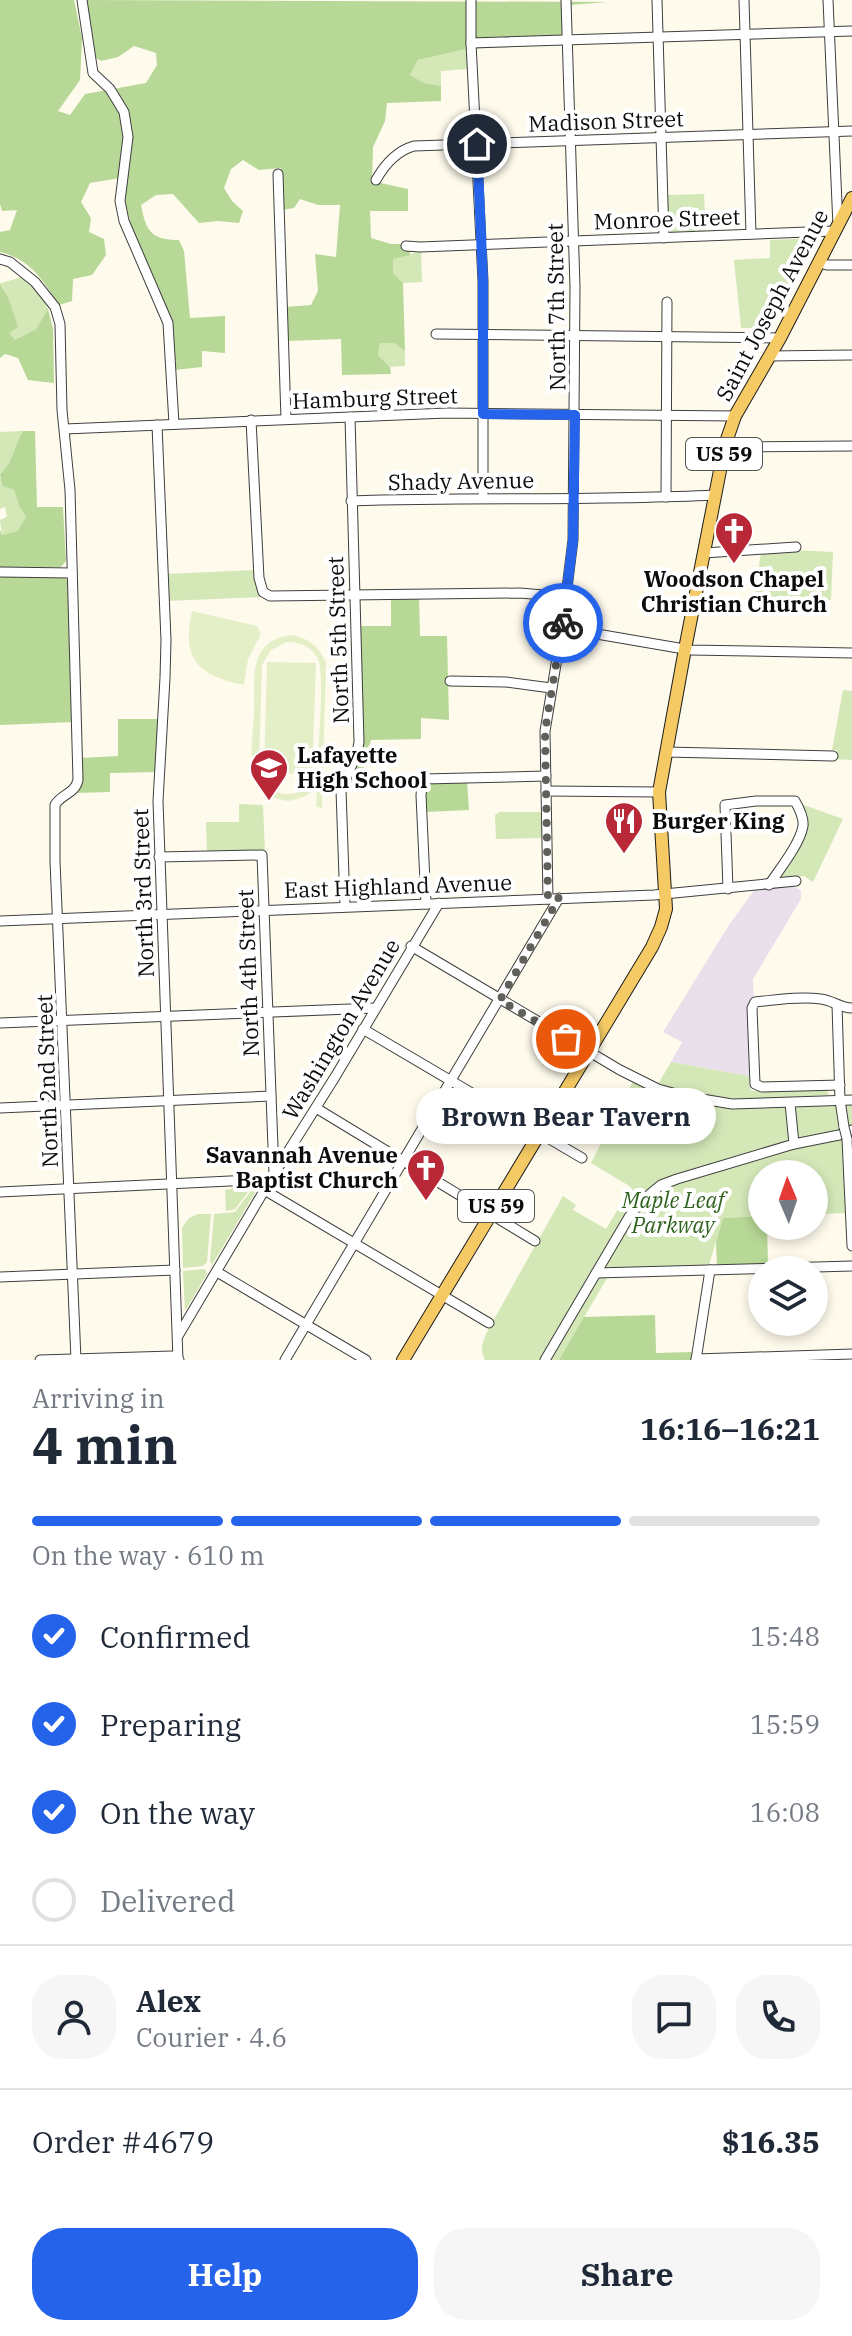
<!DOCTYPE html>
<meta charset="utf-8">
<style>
:root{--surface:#fff;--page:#f6f6f7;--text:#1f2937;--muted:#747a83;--line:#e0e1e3;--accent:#2563eb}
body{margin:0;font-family:"IBM Plex Serif",serif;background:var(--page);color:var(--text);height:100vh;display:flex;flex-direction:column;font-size:30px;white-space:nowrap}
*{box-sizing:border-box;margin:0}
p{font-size:26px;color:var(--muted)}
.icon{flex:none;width:44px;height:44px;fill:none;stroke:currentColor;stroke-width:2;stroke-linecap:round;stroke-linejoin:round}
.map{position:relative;height:1360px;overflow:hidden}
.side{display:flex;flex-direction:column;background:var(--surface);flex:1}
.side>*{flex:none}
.needle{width:52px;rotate:358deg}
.tools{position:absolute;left:748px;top:1160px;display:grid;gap:16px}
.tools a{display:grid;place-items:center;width:80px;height:80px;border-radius:50%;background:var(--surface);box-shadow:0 4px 12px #0003;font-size:40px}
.pin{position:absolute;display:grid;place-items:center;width:68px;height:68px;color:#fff;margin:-34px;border:4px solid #fff;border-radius:50%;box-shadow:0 2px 8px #0007}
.courier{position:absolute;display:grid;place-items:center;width:80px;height:80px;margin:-40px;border:6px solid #2563eb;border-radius:50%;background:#fff;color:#222;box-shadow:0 2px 10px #0007}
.bubble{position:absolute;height:56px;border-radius:28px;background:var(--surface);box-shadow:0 4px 12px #0003;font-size:26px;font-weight:700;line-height:56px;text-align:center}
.overview em{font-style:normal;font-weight:700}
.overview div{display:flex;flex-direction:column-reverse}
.overview{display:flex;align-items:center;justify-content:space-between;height:136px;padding:0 32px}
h1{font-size:52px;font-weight:700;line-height:60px}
.bar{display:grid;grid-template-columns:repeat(4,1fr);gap:12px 8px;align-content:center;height:96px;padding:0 32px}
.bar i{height:10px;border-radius:6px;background:var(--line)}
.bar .selected{background:var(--accent)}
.bar p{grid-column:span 4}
.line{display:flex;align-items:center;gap:20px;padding:0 32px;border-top:2px solid var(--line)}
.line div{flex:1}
.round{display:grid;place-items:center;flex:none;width:84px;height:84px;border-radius:32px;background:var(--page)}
ol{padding:0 32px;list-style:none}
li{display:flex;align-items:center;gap:24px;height:88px}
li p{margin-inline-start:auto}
li .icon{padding:8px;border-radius:50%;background:var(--accent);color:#fff;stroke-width:4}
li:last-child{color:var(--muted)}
li i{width:44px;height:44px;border:4px solid var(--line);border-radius:50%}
.primary-button{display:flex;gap:16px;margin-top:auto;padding:16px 32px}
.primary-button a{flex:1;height:92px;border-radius:32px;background:var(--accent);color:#fff;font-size:32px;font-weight:700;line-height:92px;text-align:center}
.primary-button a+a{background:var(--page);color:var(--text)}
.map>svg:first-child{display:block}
.industrial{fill:#e9e0eb}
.green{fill:#d3e7b7}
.forest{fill:#b7d896}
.pitch{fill:#e4efc8;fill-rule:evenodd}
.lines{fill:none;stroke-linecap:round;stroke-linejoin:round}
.minor-casing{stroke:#3f3f3f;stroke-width:11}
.major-casing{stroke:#1d1d1d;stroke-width:14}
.minor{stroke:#fff;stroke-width:9}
.major{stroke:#f5ca65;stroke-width:12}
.minor-bridge-casing{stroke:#3f3f3f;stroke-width:11;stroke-linecap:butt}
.minor-bridge{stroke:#fff;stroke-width:9}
.done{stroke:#615f5a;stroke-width:8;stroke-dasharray:0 14.4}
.route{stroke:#2563eb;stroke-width:10}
.labels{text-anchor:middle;stroke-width:8;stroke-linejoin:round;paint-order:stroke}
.shield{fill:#fff;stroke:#555;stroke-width:2}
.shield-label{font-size:20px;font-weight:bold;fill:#0c0c0c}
.street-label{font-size:22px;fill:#0c0c0c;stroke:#fff}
.poi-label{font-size:22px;font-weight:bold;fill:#0c0c0c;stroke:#fff;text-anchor:start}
.park-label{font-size:22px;font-style:italic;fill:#30621f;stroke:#fff}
</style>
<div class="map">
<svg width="852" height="1360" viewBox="0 0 852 1360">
<rect width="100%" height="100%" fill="#fefaec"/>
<polygon class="industrial" points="792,886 801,890 801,899 753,979 754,999 748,1011 749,1076 671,1062 682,1042 663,1032 729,925 755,889"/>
<g class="green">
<polygon points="467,49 468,69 441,71 441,86 424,83 410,75 418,60"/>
<polygon points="704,194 706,231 669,232 666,195"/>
<polygon points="816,238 769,328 741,328 734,260 770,258 770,240"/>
<polygon points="421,251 422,282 403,283 393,273 393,259"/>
<polygon points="26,276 39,292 48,309 36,329 15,340 9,334 8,297 1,283"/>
<polygon points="380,343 394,343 405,351 405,366 390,367 378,355"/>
<path d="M23,431C14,445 13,464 0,474V432Z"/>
<polygon points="0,477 2,486 14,490 19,506 26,517 19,531 2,535 0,520 7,517 5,507 0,509"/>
<polygon points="793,550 833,552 831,600 754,601 761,552"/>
<polygon points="255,570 256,586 262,597 167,601 166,574"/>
<polygon points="843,690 852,691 852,760 835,759 837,750 832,750"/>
<polygon points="239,804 263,805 265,852 207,854 206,822 239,822"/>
<polygon points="801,804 843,819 813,882 804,876 775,881 800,844"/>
<polygon points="500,812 542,812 542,838 496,839 495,815"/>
<path d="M671,1062L749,1076L750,1090L753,1091L827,1090L829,1094L827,1095C771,1098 711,1106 658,1084Z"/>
<path d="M635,1082L683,1100L852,1104V1213L814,1214V1174H762V1216L723,1218L709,1265L613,1268L559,1360H485C479,1349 483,1341 488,1330L563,1196L576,1205L573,1210L606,1229L631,1187L591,1163L632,1083Z"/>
<polygon points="234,1188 251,1188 235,1209 226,1211 225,1190"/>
<polygon points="253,1188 258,1188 212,1265 210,1261 214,1214 235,1212"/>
<polygon points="198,1214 211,1214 207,1262 203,1266 183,1268 182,1228 189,1218"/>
<polygon points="205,1269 207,1274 185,1311 183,1271"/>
</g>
<g class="forest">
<path d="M0,0H74L82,38L80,80L58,111L70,115L85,94L146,83L157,65L156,53L134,46L118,57L101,61L91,55L84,0L608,2L569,5L570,44L467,49L418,60L410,75L424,83L441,86V101L387,103L385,121L373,147L372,181L408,189V211H370L371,238L391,244H410V255L393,259V273L403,283L405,351L394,343H380L378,355L390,367L391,374L342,375L341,339L286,341L285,307L311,305L318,291L315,254L336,257L340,205H318L300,199L294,208L282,210L281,168L259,170L243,160L231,169L224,188L232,201L243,211L239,223L218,221L199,223L173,194L156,195L141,205C146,231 151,240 179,240L184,251L190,318L225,316V353L202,351V367L174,370C165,304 131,244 120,178L90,183L81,202L91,218L89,232L104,239L106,255L92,275L73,279L72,301L59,305C43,280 30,259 0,252V232L10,230L17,210L2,211L0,204Z"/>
<polygon points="0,283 8,297 18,327 9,333 15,340 36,329 48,309 53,329 54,383 28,380 18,358 5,354 0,358"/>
<path d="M23,431H35L37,507H63L66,561L61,567L0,568V530L2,535L18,531L26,517L19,506L14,490L2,486L0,474C13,464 14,445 23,431Z"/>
<polygon points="0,577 65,577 68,582 72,722 0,725"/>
<polygon points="391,596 419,597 420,636 447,636 449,720 421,718 421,739 371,740 358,788 346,788 360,757 359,626 391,626"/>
<polygon points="118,719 159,719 156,772 110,773 110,792 75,793 80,758 118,756"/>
<polygon points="467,781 469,810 425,812 426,784"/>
<polygon points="762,1216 762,1226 767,1226 768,1265 717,1266 716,1242 723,1218"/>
<polygon points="655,1315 656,1353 693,1352 692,1360 559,1360 584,1317"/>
</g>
<g class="pitch">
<path d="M192,611L257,626L261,634L248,659L244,685C198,676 181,659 192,611Z"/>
<path d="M293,635C310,639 320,648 326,663L322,808L316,807L317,787C306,797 293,804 278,799C242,789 253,741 254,712C255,693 251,668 261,652C269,640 280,636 293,635ZM287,642C300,642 312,647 318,659C325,674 318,745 318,765C314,804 260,804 259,763L262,665L271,650Z"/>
<polygon points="267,662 316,663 312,774 264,773"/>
</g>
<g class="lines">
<defs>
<g id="minor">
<polyline points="82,0 93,73 110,89 124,112 128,137 120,201 124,221 168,323 174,424"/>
<polyline points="471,0 471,43 483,281 483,498"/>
<polyline points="657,0 664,238"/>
<polyline points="744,0 751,234"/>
<polyline points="828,0 838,226"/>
<polyline points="471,43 852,31"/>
<polyline points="278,174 286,419"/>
<path d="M376,180C385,164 396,151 414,146L852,131"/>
<polyline points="406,246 420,247 834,231"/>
<path d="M0,259L10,262L35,282L55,307L60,324L62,410L70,490L78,780C75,794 61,794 55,805V861L76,1360"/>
<polyline points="818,262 827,265 852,265"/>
<polyline points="436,334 780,338"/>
<polyline points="769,356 852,355"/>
<polyline points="251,420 259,578 263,592 270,596 520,593 566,597"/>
<polyline points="157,425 166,640 165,678 158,801 178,1360"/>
<polyline points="65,429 447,413 735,416"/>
<polyline points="725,445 743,447 852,446"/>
<polyline points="666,497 667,302"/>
<path d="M351,501C472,497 594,501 715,495"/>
<polyline points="704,553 796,547"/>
<polyline points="0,572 72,573"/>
<polyline points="562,628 690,650 852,653"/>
<polyline points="450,681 506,682 551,688"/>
<polyline points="666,752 833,756"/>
<polyline points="546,791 659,792"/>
<polyline points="159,857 262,855 274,1174 178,1336"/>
<path d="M728,889L725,805L756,801H795C799,808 804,818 803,826C800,844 779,870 769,885"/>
<polyline points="548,899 545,731 562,628 573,540 575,287 566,0"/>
<polyline points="426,904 421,795 423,779 546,776"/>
<polyline points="345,906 341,790 357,753 359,742 350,417"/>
<polyline points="0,921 654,895 796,881"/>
<polyline points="411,946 620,1070 658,1089 684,1096 732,1104 852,1100"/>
<polyline points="837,1005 840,1100 844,1127"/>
<polyline points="0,1023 375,1008"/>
<polyline points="363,1029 582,1158"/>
<path d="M840,1085L762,1087L755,1084L752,1008L755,1002C776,1000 799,996 821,999C832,1000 840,1008 852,1008"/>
<polyline points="790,1103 794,1144"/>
<polyline points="0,1108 271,1096"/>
<polyline points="316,1108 535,1241"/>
<polyline points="847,1139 852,1246"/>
<polyline points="274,1174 335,1077 439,903"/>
<polyline points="266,1191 489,1323"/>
<polyline points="0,1192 272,1179"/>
<polyline points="217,1272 366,1360"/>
<polyline points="596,1273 852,1266"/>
<polyline points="0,1277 175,1270"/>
<polyline points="696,1359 852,1354"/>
<polyline points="40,1360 172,1356 179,1360"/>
<polyline points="285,1360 559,898"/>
<polyline points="545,1360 629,1217 639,1204 650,1194 661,1185 677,1179 794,1144 839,1135 852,1130"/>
<polyline points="696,1360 710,1270"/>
</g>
<polyline id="major" points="403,1360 652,947 661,927 666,909 659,792 685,649 725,445 735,416 780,338 852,198"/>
</defs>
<use href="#minor" class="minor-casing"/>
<use href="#major" class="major-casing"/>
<use href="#minor" class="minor"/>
<use href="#major" class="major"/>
<defs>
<polyline id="minor-bridge" points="844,1127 847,1139"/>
</defs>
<use href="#minor-bridge" class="minor-bridge-casing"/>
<use href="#minor-bridge" class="minor-bridge"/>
</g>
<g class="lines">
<polyline class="done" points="563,623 545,731 548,899 559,898 500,1000 566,1039"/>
<polyline class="route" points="477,144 483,281 483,414 575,415 573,540 563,623"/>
</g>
<defs>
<symbol id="church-pin" viewBox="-11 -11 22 30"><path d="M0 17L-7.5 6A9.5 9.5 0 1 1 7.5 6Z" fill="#b82837" stroke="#fff"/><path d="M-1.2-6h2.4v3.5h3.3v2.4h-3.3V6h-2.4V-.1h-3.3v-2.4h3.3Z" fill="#fff"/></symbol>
<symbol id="school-pin" viewBox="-11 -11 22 30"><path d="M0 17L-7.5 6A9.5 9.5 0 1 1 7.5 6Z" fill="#b82837" stroke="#fff"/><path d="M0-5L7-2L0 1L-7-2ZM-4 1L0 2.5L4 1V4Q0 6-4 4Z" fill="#fff"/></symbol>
<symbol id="restaurant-pin" viewBox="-11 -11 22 30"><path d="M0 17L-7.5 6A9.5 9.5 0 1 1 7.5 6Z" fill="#b82837" stroke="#fff"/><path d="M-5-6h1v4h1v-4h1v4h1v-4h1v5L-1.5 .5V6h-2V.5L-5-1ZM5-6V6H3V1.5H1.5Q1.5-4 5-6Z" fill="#fff"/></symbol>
</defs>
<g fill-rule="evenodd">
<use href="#church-pin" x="712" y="509" width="44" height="60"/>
<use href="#school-pin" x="247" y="746" width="44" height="60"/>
<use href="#restaurant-pin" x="602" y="799" width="44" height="60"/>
<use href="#church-pin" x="404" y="1146" width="44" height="60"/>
</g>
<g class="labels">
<g class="shield">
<rect x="686" y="438" width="76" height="32" rx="6"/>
<rect x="458" y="1190" width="76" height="32" rx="6"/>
</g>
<g class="shield-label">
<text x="724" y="461">US 59</text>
<text x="496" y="1213">US 59</text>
</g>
<g class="street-label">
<text transform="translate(606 121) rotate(-2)" y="8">Madison Street</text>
<text transform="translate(667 219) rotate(-2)" y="8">Monroe Street</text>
<text transform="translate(772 305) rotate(-62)" y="8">Saint Joseph Avenue</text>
<text transform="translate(556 307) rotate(-91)" y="8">North 7th Street</text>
<text transform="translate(375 398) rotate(-2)" y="8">Hamburg Street</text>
<text transform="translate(461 481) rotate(-1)" y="8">Shady Avenue</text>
<text transform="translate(338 640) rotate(-92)" y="8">North 5th Street</text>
<text transform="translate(398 886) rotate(-2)" y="8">East Highland Avenue</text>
<text transform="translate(143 893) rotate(-92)" y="8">North 3rd Street</text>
<text transform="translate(248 973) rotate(-92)" y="8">North 4th Street</text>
<text transform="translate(341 1029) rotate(-59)" y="8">Washington Avenue</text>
<text transform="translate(47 1081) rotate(-92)" y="8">North 2nd Street</text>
</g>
<g class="poi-label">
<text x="734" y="587" text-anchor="middle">Woodson Chapel<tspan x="734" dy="25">Christian Church</tspan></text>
<text x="297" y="763">Lafayette<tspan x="297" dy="25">High School</tspan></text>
<text x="652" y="829">Burger King</text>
<text x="398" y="1163" text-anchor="end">Savannah Avenue<tspan x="398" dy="25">Baptist Church</tspan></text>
</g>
<g class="park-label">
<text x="673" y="1208">Maple Leaf<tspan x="673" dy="25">Parkway</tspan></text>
</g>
</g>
</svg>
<div class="tools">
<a><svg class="needle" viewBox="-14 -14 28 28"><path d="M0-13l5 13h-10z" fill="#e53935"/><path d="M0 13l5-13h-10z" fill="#747a83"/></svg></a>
<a><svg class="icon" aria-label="layers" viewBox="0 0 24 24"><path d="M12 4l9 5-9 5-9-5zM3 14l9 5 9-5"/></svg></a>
</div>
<div class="pin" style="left:566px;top:1039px;background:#ea580c"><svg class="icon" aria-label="bag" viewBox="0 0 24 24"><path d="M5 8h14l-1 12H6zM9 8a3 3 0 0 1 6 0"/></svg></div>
<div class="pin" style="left:477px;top:144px;background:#1f2937"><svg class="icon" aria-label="home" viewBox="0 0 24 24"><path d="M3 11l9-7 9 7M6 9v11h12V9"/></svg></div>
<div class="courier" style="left:563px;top:623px"><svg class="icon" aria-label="bike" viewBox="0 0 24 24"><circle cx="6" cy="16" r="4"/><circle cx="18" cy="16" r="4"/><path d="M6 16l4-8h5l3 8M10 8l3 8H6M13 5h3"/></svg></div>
<div class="bubble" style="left:416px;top:1088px;width:300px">Brown Bear Tavern</div>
</div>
<section class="side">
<div class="overview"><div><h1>4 min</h1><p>Arriving in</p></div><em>16:16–16:21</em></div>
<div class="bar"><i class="selected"></i><i class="selected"></i><i class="selected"></i><i></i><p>On the way · 610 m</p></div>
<ol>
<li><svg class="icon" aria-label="check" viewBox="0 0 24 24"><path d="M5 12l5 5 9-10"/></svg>Confirmed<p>15:48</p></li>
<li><svg class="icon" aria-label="check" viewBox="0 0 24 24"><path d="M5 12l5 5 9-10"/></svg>Preparing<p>15:59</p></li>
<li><svg class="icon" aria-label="check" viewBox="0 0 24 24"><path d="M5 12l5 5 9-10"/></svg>On the way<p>16:08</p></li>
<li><i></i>Delivered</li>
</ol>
<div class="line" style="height:144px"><a class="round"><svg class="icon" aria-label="person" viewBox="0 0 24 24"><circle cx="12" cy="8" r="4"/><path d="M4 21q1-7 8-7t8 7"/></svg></a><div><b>Alex</b><p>Courier · 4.6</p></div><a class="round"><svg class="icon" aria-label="chat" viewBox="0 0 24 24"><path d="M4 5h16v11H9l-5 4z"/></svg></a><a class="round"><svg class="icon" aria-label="phone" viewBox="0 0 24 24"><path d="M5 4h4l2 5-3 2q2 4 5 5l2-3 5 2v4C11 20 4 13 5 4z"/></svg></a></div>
<div class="line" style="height:104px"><div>Order #4679</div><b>$16.35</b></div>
<div class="primary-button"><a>Help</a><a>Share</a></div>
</section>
